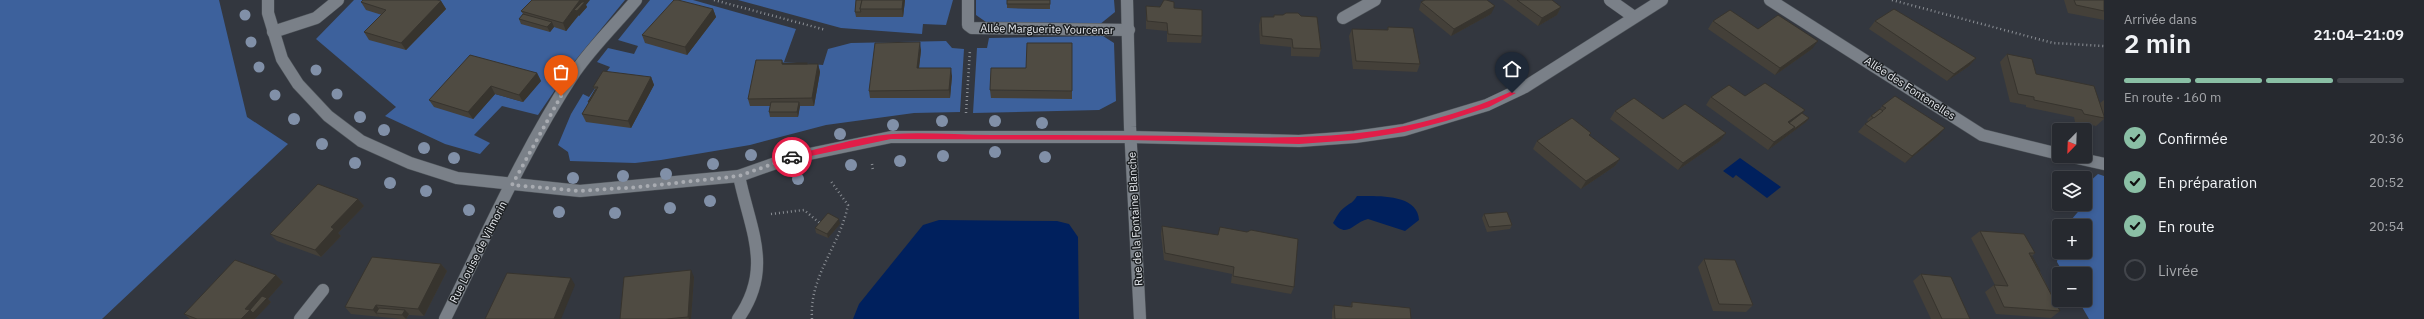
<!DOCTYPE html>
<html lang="fr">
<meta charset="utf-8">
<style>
:root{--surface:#26292f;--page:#2e3137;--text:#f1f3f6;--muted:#a4a6aa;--line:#42454b;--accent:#8abfa5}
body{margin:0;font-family:"IBM Plex Sans",sans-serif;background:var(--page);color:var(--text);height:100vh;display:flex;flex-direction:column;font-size:15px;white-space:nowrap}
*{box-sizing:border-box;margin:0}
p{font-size:13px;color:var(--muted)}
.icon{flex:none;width:22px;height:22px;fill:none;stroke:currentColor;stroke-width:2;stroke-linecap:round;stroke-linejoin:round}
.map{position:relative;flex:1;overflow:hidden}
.details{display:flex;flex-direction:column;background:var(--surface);width:320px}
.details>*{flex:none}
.needle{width:26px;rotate:203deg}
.tools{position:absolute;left:2052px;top:123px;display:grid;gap:8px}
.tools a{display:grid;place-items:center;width:40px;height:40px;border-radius:4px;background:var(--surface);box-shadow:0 2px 6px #0003,0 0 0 1px var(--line);font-size:20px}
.pin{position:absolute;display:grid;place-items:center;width:34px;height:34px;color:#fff;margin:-41px -17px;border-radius:50% 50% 50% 0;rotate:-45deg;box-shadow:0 0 4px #0007}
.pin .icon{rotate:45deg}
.courier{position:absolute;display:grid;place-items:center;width:40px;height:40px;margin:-20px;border:3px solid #e11d48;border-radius:50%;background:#fff;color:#222;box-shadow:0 1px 5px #0007}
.headline em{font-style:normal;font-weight:600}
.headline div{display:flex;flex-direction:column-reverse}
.headline{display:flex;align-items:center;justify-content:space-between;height:68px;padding:0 20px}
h1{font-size:26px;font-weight:600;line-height:30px}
.bar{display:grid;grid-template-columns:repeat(4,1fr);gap:6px 4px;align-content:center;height:48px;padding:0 20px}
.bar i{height:5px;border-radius:3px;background:var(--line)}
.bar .current{background:var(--accent)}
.bar p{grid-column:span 4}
ol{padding:0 20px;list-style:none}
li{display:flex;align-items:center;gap:12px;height:44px}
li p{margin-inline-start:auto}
li .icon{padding:4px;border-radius:50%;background:var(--accent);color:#111;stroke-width:4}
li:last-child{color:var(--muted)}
li i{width:22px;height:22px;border:2px solid var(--line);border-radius:50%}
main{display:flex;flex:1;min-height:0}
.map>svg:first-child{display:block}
.green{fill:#3d619c;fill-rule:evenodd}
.water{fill:#00205d}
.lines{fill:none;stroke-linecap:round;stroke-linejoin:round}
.minor-casing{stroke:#4f545a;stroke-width:13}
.tertiary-casing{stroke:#4f545a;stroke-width:13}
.path{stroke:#8b8f95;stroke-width:2.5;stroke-dasharray:1 3;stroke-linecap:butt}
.minor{stroke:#7a8088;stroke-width:12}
.tertiary{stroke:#7a8088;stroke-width:12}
.tree{fill:#8190a8}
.wall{fill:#444039}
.shaded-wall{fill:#37342e}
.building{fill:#4f4b42;stroke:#37342e}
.route{fill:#e11d48}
.done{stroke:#a8abb1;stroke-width:4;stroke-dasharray:0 7.2}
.labels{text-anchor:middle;stroke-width:3;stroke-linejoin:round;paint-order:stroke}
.street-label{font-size:11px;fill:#e7eaef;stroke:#1c1f22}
</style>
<main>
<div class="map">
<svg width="2104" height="319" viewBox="0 0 2104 319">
<rect width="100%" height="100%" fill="#33373f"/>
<g class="green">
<polygon points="0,0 219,0 247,117 288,144 102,319 0,319"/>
<path d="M354,0H543L566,31L589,0H625L574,62L538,115L502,106L474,135L490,143L480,154L445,144L385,116L396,107L316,39ZM475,63L523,102L495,94L473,119Z"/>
<polygon points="650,0 693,0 796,29 784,62 823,65 828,49 851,43 946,41 952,48 964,49 960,112 914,113 826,125 750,145 661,160 635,163 570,161 568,152 558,145 571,114 583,94 589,97 610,67 597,62 608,48 634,54 638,46 618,40"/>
<polygon points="738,0 953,0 946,25 923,24 922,34 841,28"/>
<polygon points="976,0 1008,0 1008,8 1050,9 1050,0 1114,0 1115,12 1099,25 986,22 976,15"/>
<polygon points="1103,36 1114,43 1116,101 1099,110 973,113 977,48 987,48 989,38"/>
<polygon points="2098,174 2104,176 2104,319 2089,319 2078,300 2085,300 2085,274 2064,274 2057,262 2059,249 2059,252 2085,252 2085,226 2066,226 2088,200 2089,182"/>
</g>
<g class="water">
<polygon points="1740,158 1781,187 1767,198 1736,175 1733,178 1723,171"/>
<path d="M1357,196C1375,196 1418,193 1419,220L1405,231L1368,219C1352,223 1348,239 1333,223C1336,218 1339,211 1345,207C1350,203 1353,203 1357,196Z"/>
<polygon points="939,220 1057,221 1069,224 1078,237 1079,319 853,319 859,304 923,225"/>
</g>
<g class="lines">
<defs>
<g id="minor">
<polyline points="968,0 968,25 972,28 1129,30"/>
<polyline points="1127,0 1130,127 1140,319"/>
<polyline points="1610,0 1634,17"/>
<polyline points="1770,0 1982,135 2059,154"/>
<polyline points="1343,18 1375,0"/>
<polyline points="273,32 316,18 338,0"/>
<polyline points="2068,156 2104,164"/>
<polyline points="300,319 323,290"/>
<path d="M445,319C486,236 524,149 575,72C593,46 616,24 636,0"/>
<path d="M738,319C774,268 750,230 739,176"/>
</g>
<polyline id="tertiary" points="268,0 268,13 282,59 298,84 328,116 361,141 410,163 457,178 580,191 739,176 790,158 891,137 1130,137 1299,141 1355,137 1404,130 1487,105 1525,87 1662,0"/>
</defs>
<use href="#minor" class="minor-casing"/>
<use href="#tertiary" class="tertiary-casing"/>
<g class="path">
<polyline points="714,0 826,30"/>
<polyline points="1892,0 2053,43 2104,46"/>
<polyline points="966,113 970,50"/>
<polyline points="872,164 873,171"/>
<polyline points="771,214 804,210 822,225"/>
<path d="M812,319C809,276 840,246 848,205L830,180"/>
</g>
<use href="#minor" class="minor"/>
<use href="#tertiary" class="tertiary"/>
</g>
<g class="tree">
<circle cx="245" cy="15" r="5.5"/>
<circle cx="251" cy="42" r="5.5"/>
<circle cx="259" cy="67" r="5.5"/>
<circle cx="316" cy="70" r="5.5"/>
<circle cx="337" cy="94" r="5.5"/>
<circle cx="275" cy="95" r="5.5"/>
<circle cx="360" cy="117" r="6"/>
<circle cx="294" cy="119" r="6"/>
<circle cx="942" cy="121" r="6"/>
<circle cx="995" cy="121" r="6"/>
<circle cx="1042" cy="123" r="6"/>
<circle cx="893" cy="125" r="6"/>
<circle cx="384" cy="130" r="6"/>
<circle cx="840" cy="134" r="6"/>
<circle cx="322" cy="144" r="6"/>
<circle cx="424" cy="148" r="6"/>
<circle cx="791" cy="148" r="6"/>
<circle cx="995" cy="152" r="6"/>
<circle cx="751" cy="155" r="6"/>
<circle cx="943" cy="156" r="6"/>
<circle cx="1045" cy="157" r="6"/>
<circle cx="454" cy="158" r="6"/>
<circle cx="900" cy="161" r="6"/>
<circle cx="355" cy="163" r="6"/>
<circle cx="713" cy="164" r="6"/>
<circle cx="851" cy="165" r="6"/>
<circle cx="666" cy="174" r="6"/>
<circle cx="623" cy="176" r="6"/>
<circle cx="573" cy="178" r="6"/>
<circle cx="798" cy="179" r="6"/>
<circle cx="390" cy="183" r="6"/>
<circle cx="426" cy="191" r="6"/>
<circle cx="710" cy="201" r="6"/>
<circle cx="670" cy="208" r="6"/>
<circle cx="469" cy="210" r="6"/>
<circle cx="559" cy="212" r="6"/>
<circle cx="615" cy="213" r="6"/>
</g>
<g class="wall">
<polygon points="856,0 905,0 903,17 856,17 855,12"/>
<polygon points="1007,0 1050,0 1050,9 1007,8"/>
<polygon points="1503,0 1552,0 1561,7 1557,15 1538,26"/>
<polygon points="2064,0 2104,0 2104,20 2068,13"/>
<polygon points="441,1 446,9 406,50 369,40 364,32 382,15 366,10 361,2"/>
<polygon points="1421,2 1491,14 1451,36 1419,10"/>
<polygon points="586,5 587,7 579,16 578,15 566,31 554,27 550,32 521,24 519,19 523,14 521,11"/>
<polygon points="1146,6 1174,8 1202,36 1201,43 1167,42 1167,31 1146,29"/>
<polygon points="713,9 716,17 687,55 645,43 642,35"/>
<polygon points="1274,15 1321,49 1319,57 1291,56 1291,47 1260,44 1259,25 1261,17 1273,17"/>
<polygon points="1713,21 1758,29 1812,49 1775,75 1708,29"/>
<polygon points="1875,21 1976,58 1969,66 1947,81 1869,29"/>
<polygon points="1388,27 1420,64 1417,72 1353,69 1349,36 1352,29 1387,30"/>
<polygon points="921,50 919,68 952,76 950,98 870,98 869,91"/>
<polygon points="2007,54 2036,74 2100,103 2104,100 2104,119 2096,126 2075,122 2074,117 2026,107 2026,105 2010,102 2000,62"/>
<polygon points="782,60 783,63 807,63 807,64 818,64 820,72 814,106 800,106 798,117 770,117 769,112 770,106 750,106 748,99"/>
<polygon points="537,73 541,81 523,102 495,94 473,119 434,107 429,100"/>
<polygon points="651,77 654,85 631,128 586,122 582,114 589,103 588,102 595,90 593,87"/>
<polygon points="990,90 1072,91 1072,99 991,98"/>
<polygon points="1745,96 1802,113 1809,118 1806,122 1768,150 1706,105 1711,97"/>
<polygon points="1882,106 1938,136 1905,163 1858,132 1865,124 1869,122 1867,120 1871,116 1880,109"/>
<polygon points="1615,111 1726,133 1720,141 1678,170 1610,119"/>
<polygon points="1591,133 1589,135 1620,159 1615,166 1581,189 1533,149 1537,141"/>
<polygon points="358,199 364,206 338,233 341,236 321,257 277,241 270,234"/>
<polygon points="1484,214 1512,225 1510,229 1487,232 1482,218"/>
<polygon points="840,224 828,238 816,233 815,228"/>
<polygon points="1162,226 1294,287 1291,294 1231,283 1232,274 1164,260 1161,234"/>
<polygon points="1980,231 2035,253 2032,256 2060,311 2051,318 1996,314 1985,292 1994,285 1995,285 1971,238"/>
<polygon points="1704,259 1753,305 1746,312 1713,311 1698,267"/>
<polygon points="441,264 447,271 424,316 409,315 406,319 401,319 351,314 345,307"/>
<polygon points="1921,274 1970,319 1931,319 1913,281"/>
<polygon points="276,275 283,282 268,299 271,302 255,319 190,319 184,314"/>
<polygon points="694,277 691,319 620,319"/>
<polygon points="1352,302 1411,319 1332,319 1332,312 1334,305 1350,307"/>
</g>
<g class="shaded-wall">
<polygon points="580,0 590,0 586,5 587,7 579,16 579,15 566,31 563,23"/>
<polygon points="903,0 905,0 903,17 902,9"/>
<polygon points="441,1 446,9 406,50 401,43"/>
<polygon points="1495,6 1491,14 1451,36 1454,29"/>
<polygon points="1561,7 1557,15 1538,26 1542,18"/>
<polygon points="713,9 716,17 687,55 685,47"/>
<polygon points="552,22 554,27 550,32 547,27"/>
<polygon points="1818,41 1812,49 1775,75 1780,68"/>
<polygon points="920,42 921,50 918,76 917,68"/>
<polygon points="1976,58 1969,66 1947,81 1954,74"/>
<polygon points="818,64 820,72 814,106 812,98"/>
<polygon points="951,68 952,76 950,98 949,90"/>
<polygon points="537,73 541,81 523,102 519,95"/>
<polygon points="651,77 654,85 631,128 628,121"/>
<polygon points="491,86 495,94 473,119 468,112"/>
<polygon points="799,102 800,106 798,117 797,112"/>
<polygon points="1805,110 1799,118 1787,126 1788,122"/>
<polygon points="1809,118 1806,122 1768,150 1774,142 1795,127"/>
<polygon points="1945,128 1938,136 1905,163 1912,156"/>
<polygon points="1726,133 1720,141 1678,170 1683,163"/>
<polygon points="1620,159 1615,166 1581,189 1586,181"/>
<polygon points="358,199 364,206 338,233 341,236 321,257 315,250 331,227"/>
<polygon points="839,219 840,224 828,238 827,234"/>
<polygon points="441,264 447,271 424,316 418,309"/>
<polygon points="691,270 694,277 691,319 689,319 688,317"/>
<polygon points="276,275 283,282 268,299 271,302 255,319 241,319 245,309"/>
<polygon points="571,278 575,285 561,319 554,319"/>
<polygon points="376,305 382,312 376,313 379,317 373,310"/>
<polygon points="405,310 409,314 406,319 402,315"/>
</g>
<g class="building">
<polygon points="363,0 437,0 441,1 401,43 364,32 386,10 361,2"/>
<polygon points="532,0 580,0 563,23 521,11"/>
<polygon points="674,0 678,0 713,9 685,47 642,35"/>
<polygon points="856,0 862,0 860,9 861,12 855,12"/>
<polygon points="862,0 903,0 902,9 860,9"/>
<rect x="1007" y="0" width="43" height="4"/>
<polygon points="1164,0 1166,0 1174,2 1174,8 1202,10 1202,36 1168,34 1167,23 1147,21 1146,6 1160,7"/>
<polygon points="1425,0 1487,0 1495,6 1454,29 1421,2"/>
<polygon points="1517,0 1552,0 1561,7 1542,18"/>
<polygon points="2074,0 2104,0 2104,11 2076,5"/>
<polygon points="582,2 585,2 577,11 574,10"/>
<polygon points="1894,9 1976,58 1954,74 1875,21"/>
<polygon points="1730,10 1758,29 1778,15 1818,41 1780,68 1713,21"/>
<polygon points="1286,13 1298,13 1301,16 1317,17 1321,49 1293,48 1292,39 1262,36 1261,17 1274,17 1274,15 1283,15"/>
<polygon points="523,14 552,22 547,27 519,19"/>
<polygon points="1388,27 1413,28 1420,64 1356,61 1352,29 1388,30"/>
<polygon points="920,42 917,68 951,68 949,90 869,91 875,43"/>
<polygon points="1027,43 1072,43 1072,91 990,90 991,68 1026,68"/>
<polygon points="2007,54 2032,59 2036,74 2094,86 2104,116 2104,118 2084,114 2082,110 2034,100 2034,97 2018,94"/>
<polygon points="470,55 537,73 519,95 491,86 468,112 429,100"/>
<polygon points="756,60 782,60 782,64 818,64 812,98 748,99"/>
<rect x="783" y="63" width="24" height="1"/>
<polygon points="603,71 651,77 628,121 582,114 598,87 593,87"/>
<polygon points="1765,83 1805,110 1788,122 1795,127 1774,142 1711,97 1729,85 1745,96"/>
<polygon points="595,90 596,90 589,102 588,102"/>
<polygon points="1895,96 1945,128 1912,156 1865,124 1886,108 1882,106"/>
<polygon points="1634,98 1663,119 1685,104 1726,133 1683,163 1615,111"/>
<polygon points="771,102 799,102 797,112 769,112"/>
<polygon points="1880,109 1883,111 1874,118 1871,116"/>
<polygon points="1802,113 1809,118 1793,130 1795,127 1789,123"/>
<polygon points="1572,118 1591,133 1589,135 1620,159 1586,181 1537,141"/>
<polygon points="318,184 358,199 331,227 334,229 315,250 270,234"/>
<polygon points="1507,212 1512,225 1489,227 1484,214"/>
<polygon points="828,213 839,219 827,234 815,228"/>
<polygon points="1162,226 1218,235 1220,227 1247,232 1251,230 1298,239 1294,287 1233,276 1234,267 1165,253"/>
<polygon points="1980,231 2024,234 2035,253 2029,253 2060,311 2004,307 1994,285 2008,286"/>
<polygon points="2031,256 2032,256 2040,271 2039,271"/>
<polygon points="372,257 441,264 418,309 376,305 373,310 345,307"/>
<polygon points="1704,259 1735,260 1753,305 1719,304"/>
<polygon points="235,260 276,275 245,309 250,310 241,319 197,319 184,314"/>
<polygon points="691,270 688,317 666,319 620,319 624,277"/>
<polygon points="507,273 571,278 554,319 485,319"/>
<polygon points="1921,274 1951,277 1970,319 1942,319"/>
<polygon points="262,296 267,298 253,313 250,310"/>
<polygon points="1352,302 1410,308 1411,319 1335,319 1334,305 1352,307"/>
<polygon points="379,308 405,310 402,315 376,313"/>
</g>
<path class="route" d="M1510,92L1516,93L1489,107L1446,121L1404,132L1354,140L1299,144L1130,140L891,139L792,160L789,157L792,155C823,148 863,136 893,134C925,132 959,135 991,135C1056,135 1120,135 1185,136C1302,139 1400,142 1510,92Z"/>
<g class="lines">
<polyline class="done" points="561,96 512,185 580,191 639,187 739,176 792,157"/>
</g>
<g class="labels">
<g class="street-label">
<text transform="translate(1047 29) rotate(1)" y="4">Allée Marguerite Yourcenar</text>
<text transform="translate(1910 88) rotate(33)" y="4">Allée des Fontenelles</text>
<text transform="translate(1135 219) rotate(-93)" y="4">Rue de la Fontaine Blanche</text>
<text transform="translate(478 252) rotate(-63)" y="4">Rue Louise de Vilmorin</text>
</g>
</g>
</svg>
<div class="tools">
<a><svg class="needle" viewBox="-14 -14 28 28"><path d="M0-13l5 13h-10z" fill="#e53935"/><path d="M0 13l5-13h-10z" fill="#a4a6aa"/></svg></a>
<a><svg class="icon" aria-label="layers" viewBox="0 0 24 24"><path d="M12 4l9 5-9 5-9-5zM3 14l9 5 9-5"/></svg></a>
<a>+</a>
<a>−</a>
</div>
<div class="pin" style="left:561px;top:96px;background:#ea580c"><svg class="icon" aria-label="bag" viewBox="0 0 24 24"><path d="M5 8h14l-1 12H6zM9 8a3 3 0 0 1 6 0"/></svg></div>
<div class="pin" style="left:1512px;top:93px;background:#1f2937"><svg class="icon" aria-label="home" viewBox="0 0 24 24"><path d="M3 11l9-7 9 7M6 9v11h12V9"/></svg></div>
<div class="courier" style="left:792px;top:157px"><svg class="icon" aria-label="car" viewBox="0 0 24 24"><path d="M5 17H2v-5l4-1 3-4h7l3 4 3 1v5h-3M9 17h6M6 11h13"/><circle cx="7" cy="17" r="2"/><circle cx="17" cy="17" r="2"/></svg></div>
</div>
<section class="details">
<div class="headline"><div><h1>2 min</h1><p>Arrivée dans</p></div><em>21:04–21:09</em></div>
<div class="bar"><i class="current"></i><i class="current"></i><i class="current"></i><i></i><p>En route · 160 m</p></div>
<ol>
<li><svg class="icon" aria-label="check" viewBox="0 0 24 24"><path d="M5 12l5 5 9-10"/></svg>Confirmée<p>20:36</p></li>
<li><svg class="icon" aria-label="check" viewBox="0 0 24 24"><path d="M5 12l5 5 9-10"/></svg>En préparation<p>20:52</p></li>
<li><svg class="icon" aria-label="check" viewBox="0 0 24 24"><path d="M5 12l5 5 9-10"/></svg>En route<p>20:54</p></li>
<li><i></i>Livrée</li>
</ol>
</section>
</main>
